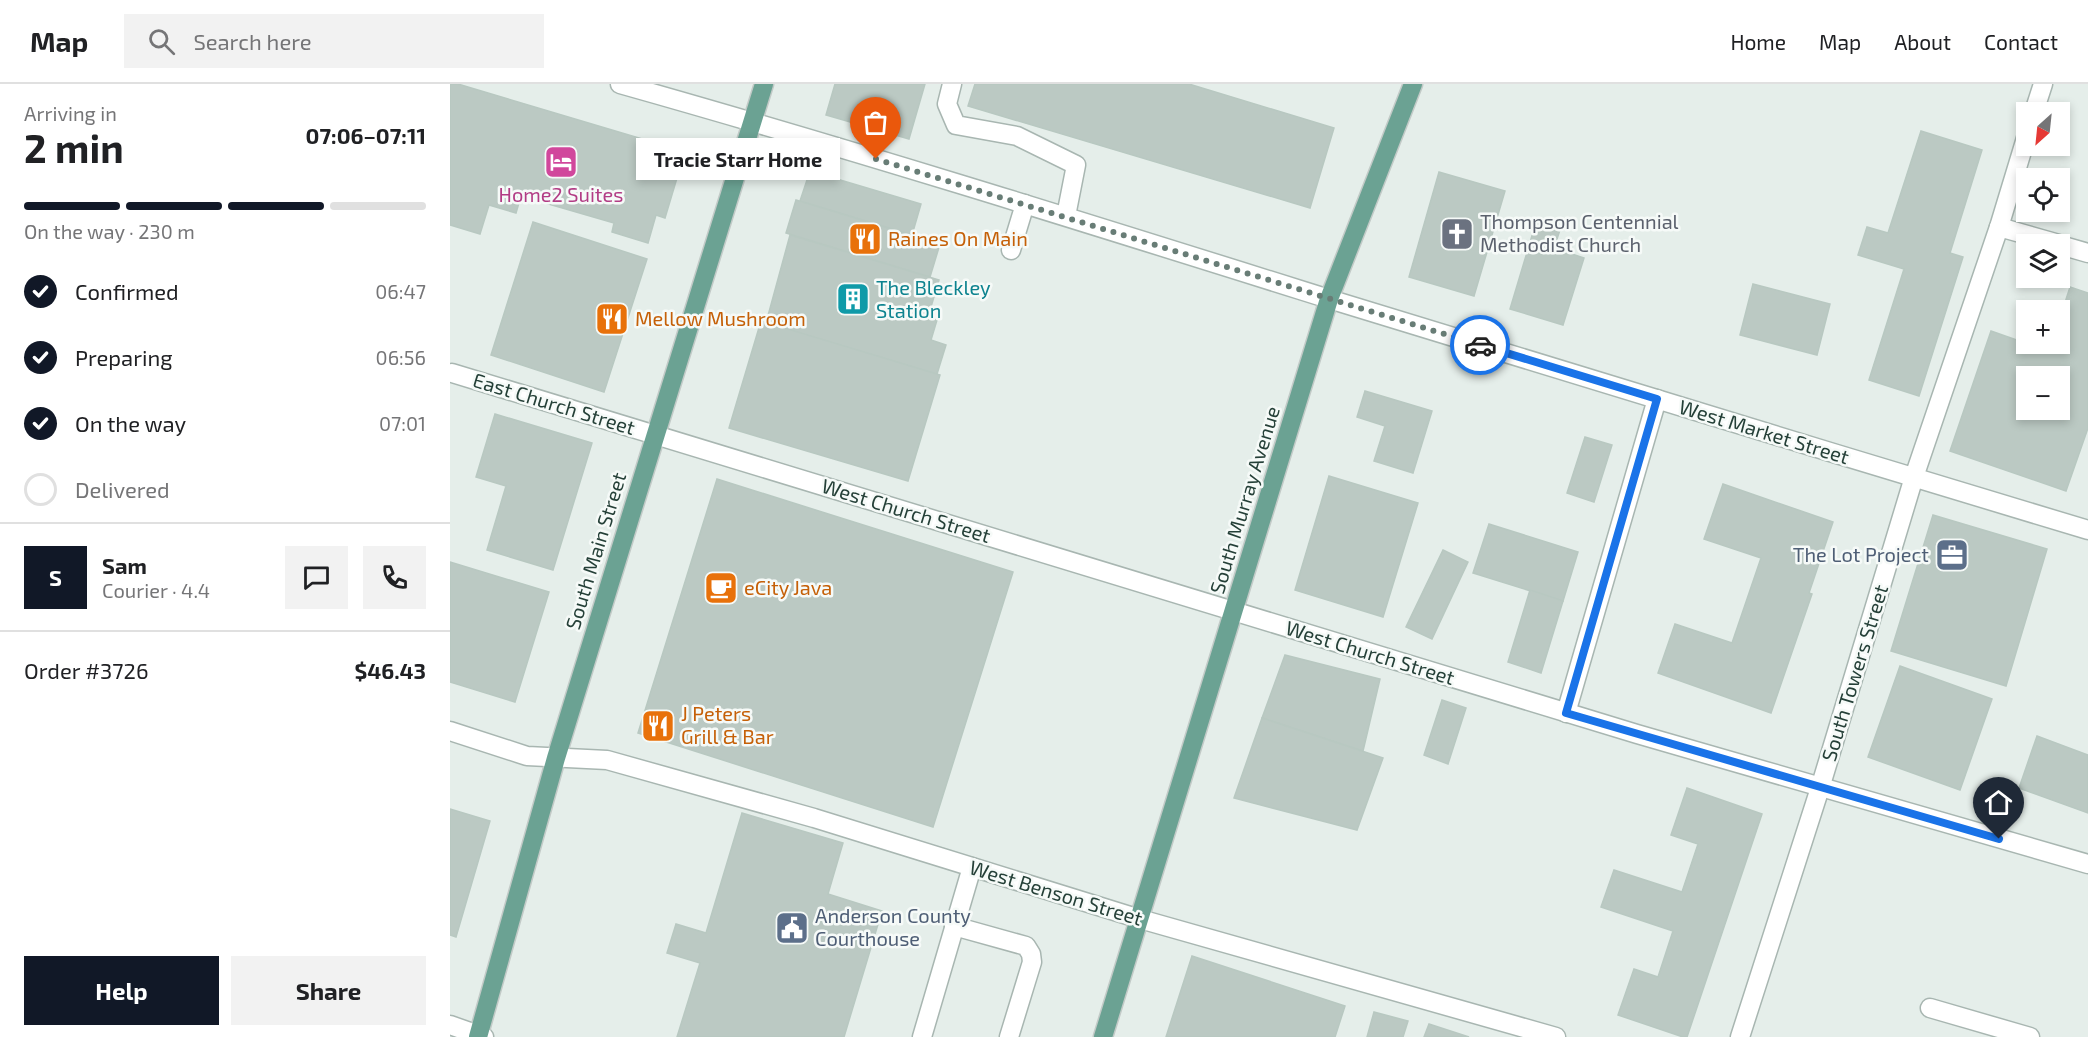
<!DOCTYPE html>
<meta charset="utf-8">
<style>
:root{--surface:#fff;--page:#f2f2f2;--text:#202124;--muted:#757577;--line:#e0e0e0;--accent:#111827}
body{margin:0;font-family:"Exo 2",sans-serif;background:var(--page);color:var(--text);height:100vh;display:flex;flex-direction:column;font-size:22px;white-space:nowrap}
*{box-sizing:border-box;margin:0}
p{font-size:20px;color:var(--muted)}
.icon{flex:none;width:33px;height:33px;fill:none;stroke:currentColor;stroke-width:2;stroke-linecap:round;stroke-linejoin:round}
.map{position:relative;flex:1;overflow:hidden}
.sheet{display:flex;flex-direction:column;background:var(--surface);width:450px}
.sheet>*{flex:none}
.needle{width:39px;rotate:207deg}
.controls{position:absolute;left:1566px;top:18px;display:grid;gap:12px}
.controls a{display:grid;place-items:center;width:54px;height:54px;border-radius:0px;background:var(--surface);box-shadow:0 3px 9px #0003;font-size:30px}
.pin{position:absolute;display:grid;place-items:center;width:51px;height:51px;color:#fff;margin:-62px -26px;border-radius:50% 50% 50% 0;rotate:-45deg;box-shadow:0 0 6px #0007}
.pin .icon{rotate:45deg}
.courier{position:absolute;display:grid;place-items:center;width:60px;height:60px;margin:-30px;border:4px solid #1a73e8;border-radius:50%;background:#fff;color:#222;box-shadow:0 2px 8px #0007}
.bubble{position:absolute;height:42px;border-radius:0px;background:var(--surface);box-shadow:0 3px 9px #0003;font-size:20px;font-weight:700;line-height:42px;text-align:center}
.summary em{font-style:normal;font-weight:700}
.summary div{display:flex;flex-direction:column-reverse}
.summary{display:flex;align-items:center;justify-content:space-between;height:102px;padding:0 24px}
h1{font-size:39px;font-weight:700;line-height:45px}
.bar{display:grid;grid-template-columns:repeat(4,1fr);gap:9px 6px;align-content:center;height:72px;padding:0 24px}
.bar i{height:8px;border-radius:4px;background:var(--line)}
.bar .selected{background:var(--accent)}
.bar p{grid-column:span 4}
.line{display:flex;align-items:center;gap:15px;padding:0 24px;border-top:2px solid var(--line)}
.line div{flex:1}
.round{display:grid;place-items:center;flex:none;width:63px;height:63px;border-radius:0px;background:var(--page)}
ol{padding:0 24px;list-style:none}
li{display:flex;align-items:center;gap:18px;height:66px}
li p{margin-inline-start:auto}
li .icon{padding:6px;border-radius:50%;background:var(--accent);color:#fff;stroke-width:4}
li:last-child{color:var(--muted)}
li i{width:33px;height:33px;border:3px solid var(--line);border-radius:50%}
.cta{display:flex;gap:12px;margin-top:auto;padding:12px 24px}
.cta a{flex:1;height:69px;border-radius:0px;background:var(--accent);color:#fff;font-size:24px;font-weight:700;line-height:69px;text-align:center}
.cta a+a{background:var(--page);color:var(--text)}
header{display:flex;align-items:center;gap:36px;box-sizing:border-box;height:84px;padding:0 30px;background:var(--surface);border-bottom:2px solid var(--line)}
header strong{font-size:28px}
nav{display:flex;gap:33px;margin-inline-start:auto;font-size:21px}
.search{width:420px;height:54px;background:var(--page);display:flex;align-items:center;gap:15px;box-sizing:border-box;padding:0 21px;border-radius:0px;color:var(--muted);font-size:22px}
main{display:flex;flex:1;min-height:0}
.map>svg:first-child{display:block}
.building{fill:#bbc9c3;stroke:#b8c8c1;stroke-width:1.5;fill-rule:evenodd}
.lines{fill:none;stroke-linecap:round;stroke-linejoin:round}
.minor-casing{stroke:#a8b6b1;stroke-width:21}
.major-casing{stroke:#c2cac7;stroke-width:21}
.minor{stroke:#fff;stroke-width:18}
.major{stroke:#6ba293;stroke-width:18}
.done{stroke:#687d76;stroke-width:6;stroke-dasharray:0 10.8}
.route{stroke:#1a73e8;stroke-width:8}
.labels{text-anchor:middle;stroke-width:5;stroke-linejoin:round;paint-order:stroke}
.hotel-label{font-size:20px;fill:#b23c85;stroke:#f6faf8}
.worship-label{font-size:20px;fill:#5b616d;stroke:#f6faf8;text-anchor:start}
.food-label{font-size:20px;fill:#c56008;stroke:#f6faf8;text-anchor:start}
.culture-label{font-size:20px;fill:#0d838f;stroke:#f6faf8;text-anchor:start}
.street-label{font-size:20px;fill:#254038;stroke:#f6faf8}
.service-label{font-size:20px;fill:#4e5e75;stroke:#f6faf8;text-anchor:end}
</style>
<header>
<strong>Map</strong>
<div class="search"><svg class="icon" aria-label="search" viewBox="0 0 24 24"><circle cx="10" cy="10" r="6"/><path d="M15 15l6 6"/></svg>Search here</div>
<nav><a>Home</a><a>Map</a><a>About</a><a>Contact</a></nav>
</header>
<main>
<section class="sheet">
<div class="summary"><div><h1>2 min</h1><p>Arriving in</p></div><em>07:06–07:11</em></div>
<div class="bar"><i class="selected"></i><i class="selected"></i><i class="selected"></i><i></i><p>On the way · 230 m</p></div>
<ol>
<li><svg class="icon" aria-label="check" viewBox="0 0 24 24"><path d="M5 12l5 5 9-10"/></svg>Confirmed<p>06:47</p></li>
<li><svg class="icon" aria-label="check" viewBox="0 0 24 24"><path d="M5 12l5 5 9-10"/></svg>Preparing<p>06:56</p></li>
<li><svg class="icon" aria-label="check" viewBox="0 0 24 24"><path d="M5 12l5 5 9-10"/></svg>On the way<p>07:01</p></li>
<li><i></i>Delivered</li>
</ol>
<div class="line" style="height:108px"><b class="round" style="background:var(--accent);color:#fff">S</b><div><b>Sam</b><p>Courier · 4.4</p></div><a class="round"><svg class="icon" aria-label="chat" viewBox="0 0 24 24"><path d="M4 5h16v11H9l-5 4z"/></svg></a><a class="round"><svg class="icon" aria-label="phone" viewBox="0 0 24 24"><path d="M5 4h4l2 5-3 2q2 4 5 5l2-3 5 2v4C11 20 4 13 5 4z"/></svg></a></div>
<div class="line" style="height:78px"><div>Order #3726</div><b>$46.43</b></div>
<div class="cta"><a>Help</a><a>Share</a></div>
</section>
<div class="map">
<svg width="1638" height="953" viewBox="0 0 1638 953">
<rect width="100%" height="100%" fill="#e5eeea"/>
<g class="building">
<polygon points="0,0 8,0 226,65 219,91 227,94 215,134 206,131 198,159 162,148 164,139 71,112 66,129 39,121 30,150 0,141"/>
<polygon points="385,0 475,0 459,55 376,31"/>
<polygon points="525,0 739,0 884,44 860,124 518,22"/>
<polygon points="1471,47 1532,66 1500,169 1513,173 1469,312 1419,296 1454,185 1408,171 1417,143 1438,149"/>
<polygon points="360,87 471,120 462,151 350,117"/>
<polygon points="989,88 1055,107 1024,212 959,193"/>
<polygon points="346,116 490,160 480,193 336,149"/>
<polygon points="1087,135 1111,143 1104,164 1134,174 1113,241 1060,225"/>
<polygon points="83,138 197,175 154,308 41,271"/>
<polygon points="340,151 489,196 478,233 487,236 481,256 496,261 487,290 316,239"/>
<polygon points="1303,200 1380,220 1367,271 1290,251"/>
<path d="M1620,203L1638,209V344L1616,407L1500,367L1541,247L1598,267L1601,260H1610V234ZM1576,292H1610V326H1576Z"/>
<polygon points="311,237 490,291 458,397 279,344"/>
<polygon points="915,307 982,327 963,389 924,377 935,342 907,333"/>
<polygon points="45,330 142,359 103,486 37,466 56,402 26,393"/>
<polygon points="1135,353 1162,361 1144,418 1117,409"/>
<polygon points="879,392 968,419 933,533 845,506"/>
<polygon points="267,395 563,488 483,743 188,649"/>
<polygon points="1273,400 1383,438 1359,509 1362,510 1321,629 1208,589 1225,540 1282,559 1311,474 1254,455"/>
<polygon points="1483,431 1597,465 1556,602 1441,567"/>
<polygon points="1039,440 1128,468 1113,517 1023,489"/>
<polygon points="993,466 1018,478 982,555 956,543"/>
<polygon points="0,478 99,508 65,618 0,598"/>
<polygon points="1080,506 1113,517 1091,589 1058,578"/>
<polygon points="835,571 930,595 913,667 812,634"/>
<polygon points="1450,582 1542,615 1510,706 1418,673"/>
<polygon points="992,616 1016,624 998,680 974,671"/>
<polygon points="812,634 933,674 907,746 784,714"/>
<polygon points="1587,652 1638,671 1638,729 1569,704"/>
<polygon points="1237,704 1312,730 1237,953 1233,953 1168,931 1184,885 1208,893 1223,847 1151,823 1164,786 1232,808 1248,760 1221,751"/>
<polygon points="0,725 40,737 6,853 0,851"/>
<polygon points="292,729 393,759 378,810 432,827 394,953 227,953 250,879 217,869 226,840 256,849"/>
<polygon points="742,872 895,922 885,953 716,953"/>
<polygon points="924,928 958,937 953,953 917,953"/>
<polygon points="979,940 1019,953 974,953"/>
</g>
<g class="lines">
<defs>
<g id="minor">
<path d="M170,0C408,67 643,141 879,215C1131,294 1385,369 1638,446"/>
<polyline points="502,0 497,20 506,41 567,52 626,81 616,132"/>
<polyline points="1584,28 1593,0"/>
<polyline points="1549,143 1609,160"/>
<polyline points="1610,161 1638,169"/>
<polyline points="561,166 575,120"/>
<polyline points="2,289 1187,650 1638,780"/>
<polyline points="1116,629 1207,315"/>
<polyline points="0,647 77,672 157,676 364,734 690,835 1106,953"/>
<polyline points="504,842 576,862 581,870 582,878 559,953"/>
<polyline points="1480,924 1580,953"/>
<polyline points="0,941 34,953"/>
<polyline points="472,953 522,783"/>
<polyline points="1290,953 1370,704 1464,393 1549,143 1576,54"/>
</g>
<g id="major">
<polyline points="28,953 106,674 314,0"/>
<polyline points="653,953 879,215 963,0"/>
</g>
</defs>
<use href="#minor" class="minor-casing"/>
<use href="#major" class="major-casing"/>
<use href="#minor" class="minor"/>
<use href="#major" class="major"/>
</g>
<g class="lines">
<polyline class="done" points="426,75 1030,261"/>
<polyline class="route" points="1030,261 1207,315 1116,629 1549,755"/>
</g>
<defs>
<symbol id="hotel-square" viewBox="-11 -11 22 22"><rect x="-9" y="-9" width="18" height="18" rx="4" fill="#d1479c" stroke="#f6faf8"/><path d="M-6-4.5h1.5V1H6V5H4.5V3h-9V5H-6ZM-4 0a1.8 1.8 0 1 1 3.6 0ZM.5 0V-2.5h3Q6-2.5 6 0Z" fill="#fff"/></symbol>
<symbol id="church-square" viewBox="-11 -11 22 22"><rect x="-9" y="-9" width="18" height="18" rx="4" fill="#6b7280" stroke="#f6faf8"/><path d="M-1.2-6h2.4v3.5h3.3v2.4h-3.3V6h-2.4V-.1h-3.3v-2.4h3.3Z" fill="#fff"/></symbol>
<symbol id="restaurant-square" viewBox="-11 -11 22 22"><rect x="-9" y="-9" width="18" height="18" rx="4" fill="#e8710a" stroke="#f6faf8"/><path d="M-5-6h1v4h1v-4h1v4h1v-4h1v5L-1.5 .5V6h-2V.5L-5-1ZM5-6V6H3V1.5H1.5Q1.5-4 5-6Z" fill="#fff"/></symbol>
<symbol id="building-square" viewBox="-11 -11 22 22"><rect x="-9" y="-9" width="18" height="18" rx="4" fill="#0f9aa8" stroke="#f6faf8"/><path d="M-4-6H4V6H1V3H-1V6H-4ZM-2.5-4.3h1.7v1.8h-1.7ZM.8-4.3h1.7v1.8H.8ZM-2.5-1h1.7V.8h-1.7ZM.8-1h1.7V.8H.8Z" fill="#fff"/></symbol>
<symbol id="office-square" viewBox="-11 -11 22 22"><rect x="-9" y="-9" width="18" height="18" rx="4" fill="#5c6f8a" stroke="#f6faf8"/><path d="M-6-3h4V-5.5h4V-3h4V5H-6ZM-1-4.5V-3h2v-1.5ZM-6 0V1H6V0Z" fill="#fff"/></symbol>
<symbol id="cafe-square" viewBox="-11 -11 22 22"><rect x="-9" y="-9" width="18" height="18" rx="4" fill="#e8710a" stroke="#f6faf8"/><path d="M-5.5-4.5H6V0H3Q3 3.5 0 3.5H-2.5Q-5.5 3.5-5.5 0ZM3-3.2v2h1.7v-2ZM-6 4.5H4V6H-6Z" fill="#fff"/></symbol>
<symbol id="civic-square" viewBox="-11 -11 22 22"><rect x="-9" y="-9" width="18" height="18" rx="4" fill="#5c6f8a" stroke="#f6faf8"/><path d="M-.6-6.5H3V-4.5H.6V-3L4-1V1h2V6H-6V1h2V-1L-.6-3ZM-1.2 2.5V6h2.4V2.5Z" fill="#fff"/></symbol>
</defs>
<g fill-rule="evenodd">
<use href="#hotel-square" x="92" y="59" width="38" height="38"/>
<use href="#church-square" x="988" y="131" width="38" height="38"/>
<use href="#restaurant-square" x="396" y="136" width="38" height="38"/>
<use href="#building-square" x="384" y="196" width="38" height="38"/>
<use href="#restaurant-square" x="143" y="216" width="38" height="38"/>
<use href="#office-square" x="1483" y="452" width="38" height="38"/>
<use href="#cafe-square" x="252" y="485" width="38" height="38"/>
<use href="#restaurant-square" x="189" y="623" width="38" height="38"/>
<use href="#civic-square" x="323" y="825" width="38" height="38"/>
</g>
<g class="labels">
<g class="hotel-label">
<text x="111" y="118">Home2 Suites</text>
</g>
<g class="worship-label">
<text x="1030" y="145">Thompson Centennial<tspan x="1030" dy="23">Methodist Church</tspan></text>
</g>
<g class="food-label">
<text x="438" y="162">Raines On Main</text>
<text x="185" y="242">Mellow Mushroom</text>
<text x="294" y="511">eCity Java</text>
<text x="231" y="637">J Peters<tspan x="231" dy="23">Grill &amp; Bar</tspan></text>
</g>
<g class="culture-label">
<text x="426" y="211">The Bleckley<tspan x="426" dy="23">Station</tspan></text>
</g>
<g class="street-label">
<text transform="translate(104 320) rotate(17)" y="7">East Church Street</text>
<text transform="translate(1314 348) rotate(17)" y="7">West Market Street</text>
<text transform="translate(795 416) rotate(-73)" y="7">South Murray Avenue</text>
<text transform="translate(456 427) rotate(17)" y="7">West Church Street</text>
<text transform="translate(146 467) rotate(-73)" y="7">South Main Street</text>
<text transform="translate(920 569) rotate(17)" y="7">West Church Street</text>
<text transform="translate(1405 589) rotate(-73)" y="7">South Towers Street</text>
<text transform="translate(606 809) rotate(17)" y="7">West Benson Street</text>
</g>
<g class="service-label">
<text x="1479" y="478">The Lot Project</text>
<text x="365" y="839" text-anchor="start">Anderson County<tspan x="365" dy="23">Courthouse</tspan></text>
</g>
</g>
</svg>
<div class="controls">
<a><svg class="needle" viewBox="-14 -14 28 28"><path d="M0-13l5 13h-10z" fill="#e53935"/><path d="M0 13l5-13h-10z" fill="#757577"/></svg></a>
<a><svg class="icon" aria-label="locate" viewBox="0 0 24 24"><circle cx="12" cy="12" r="6"/><path d="M12 2v4M12 18v4M2 12h4M18 12h4"/></svg></a>
<a><svg class="icon" aria-label="layers" viewBox="0 0 24 24"><path d="M12 4l9 5-9 5-9-5zM3 14l9 5 9-5"/></svg></a>
<a>+</a>
<a>−</a>
</div>
<div class="pin" style="left:426px;top:75px;background:#ea580c"><svg class="icon" aria-label="bag" viewBox="0 0 24 24"><path d="M5 8h14l-1 12H6zM9 8a3 3 0 0 1 6 0"/></svg></div>
<div class="pin" style="left:1549px;top:755px;background:#1f2937"><svg class="icon" aria-label="home" viewBox="0 0 24 24"><path d="M3 11l9-7 9 7M6 9v11h12V9"/></svg></div>
<div class="courier" style="left:1030px;top:261px"><svg class="icon" aria-label="car" viewBox="0 0 24 24"><path d="M5 17H2v-5l4-1 3-4h7l3 4 3 1v5h-3M9 17h6M6 11h13"/><circle cx="7" cy="17" r="2"/><circle cx="17" cy="17" r="2"/></svg></div>
<div class="bubble" style="left:186px;top:54px;width:204px">Tracie Starr Home</div>
</div>
</main>
